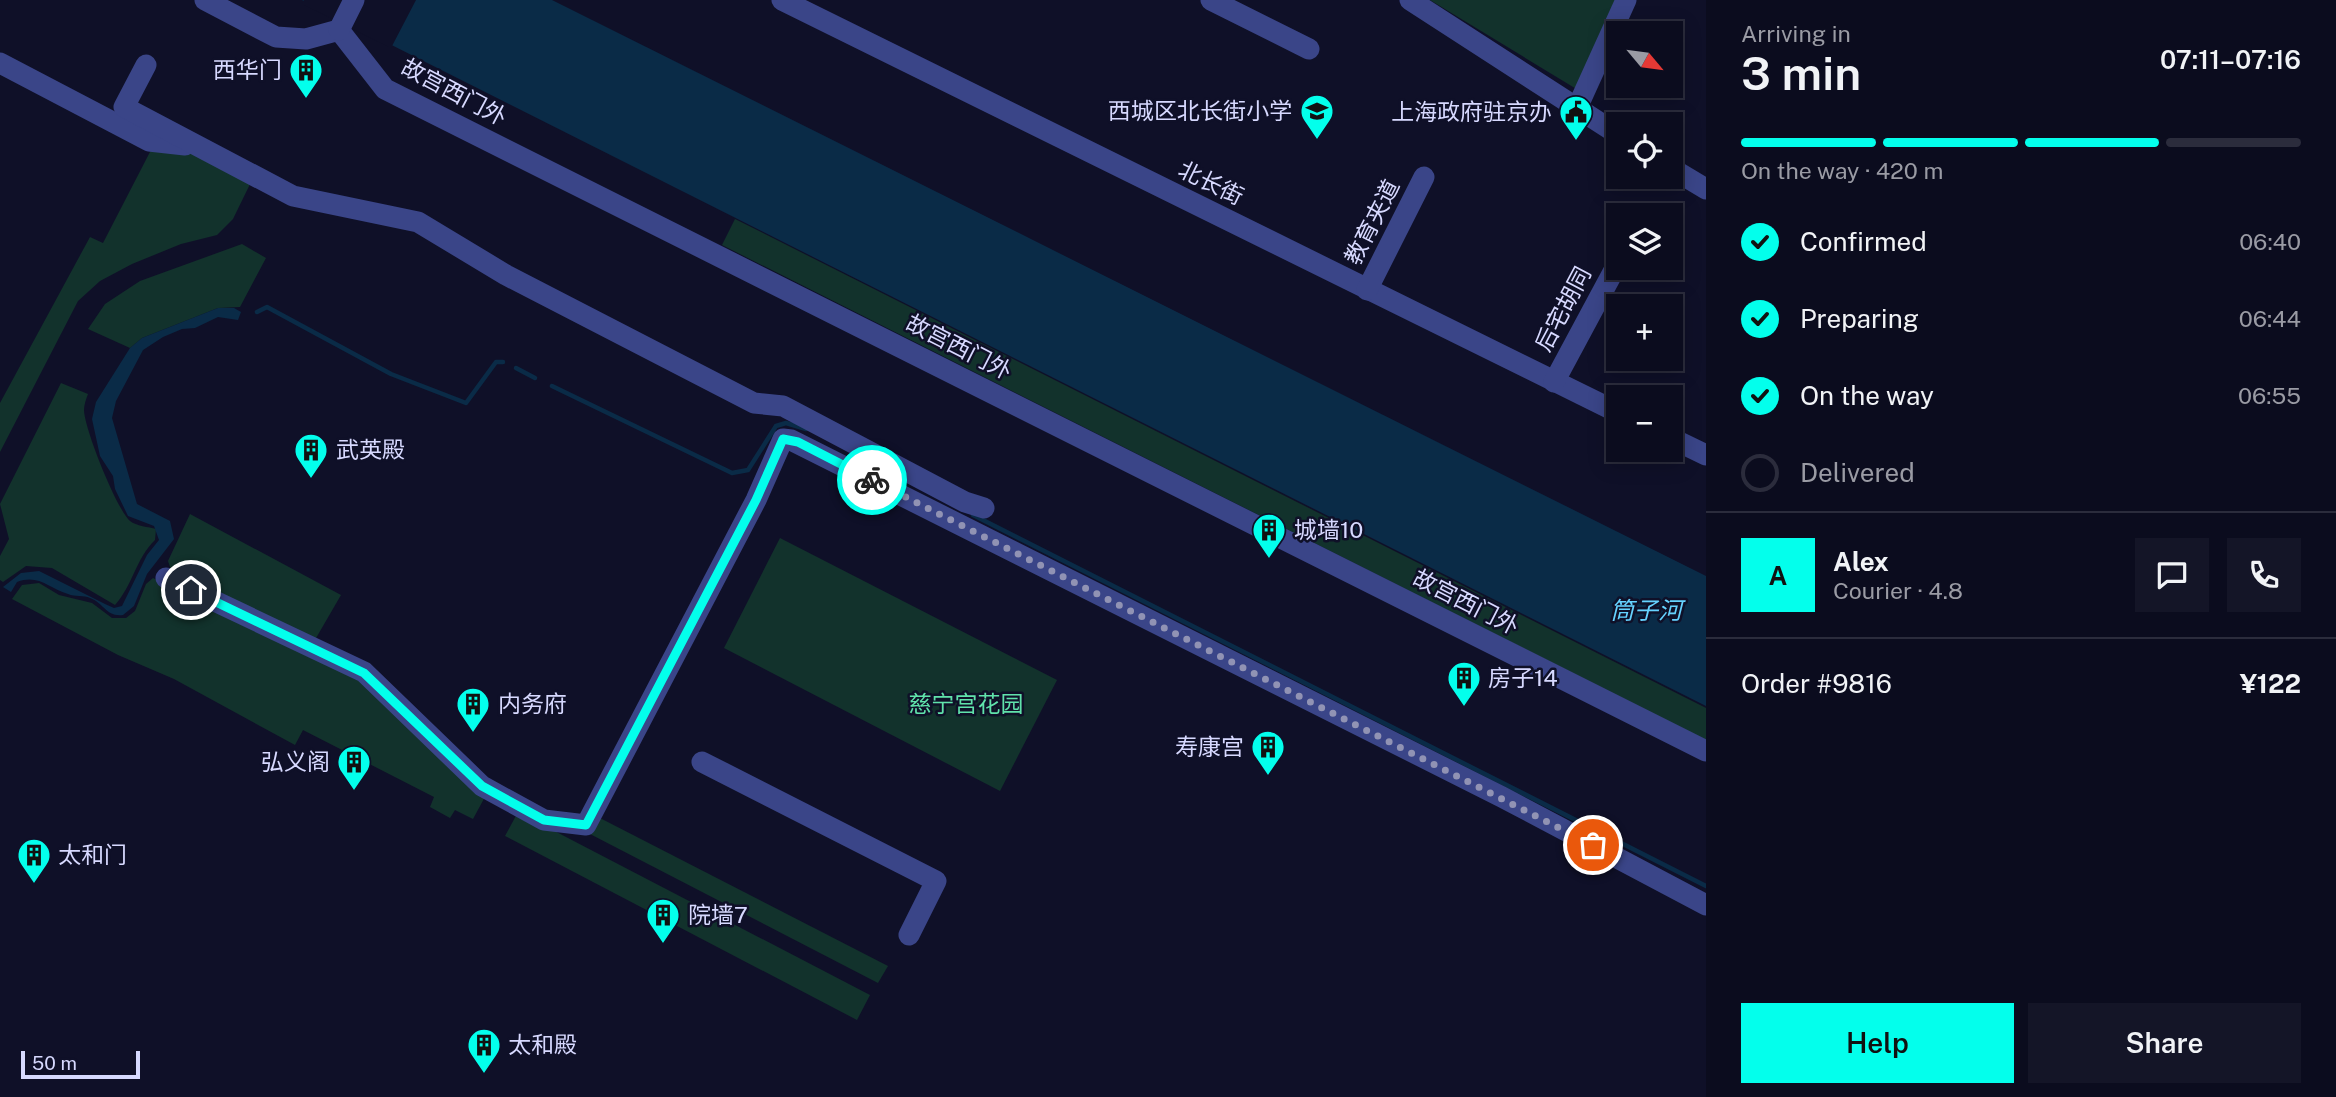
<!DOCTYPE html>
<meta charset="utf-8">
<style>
:root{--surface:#0b0c1e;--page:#141527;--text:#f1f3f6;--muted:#9a9ba4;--line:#2b2c3c;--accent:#03ffec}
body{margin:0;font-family:"Public Sans","Noto Sans SC",sans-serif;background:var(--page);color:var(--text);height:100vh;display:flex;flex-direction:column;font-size:26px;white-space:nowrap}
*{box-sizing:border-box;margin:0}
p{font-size:23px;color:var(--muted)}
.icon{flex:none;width:38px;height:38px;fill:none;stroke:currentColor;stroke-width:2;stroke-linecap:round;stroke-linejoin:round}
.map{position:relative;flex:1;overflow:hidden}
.drawer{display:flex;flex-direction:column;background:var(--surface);width:630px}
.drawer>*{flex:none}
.needle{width:46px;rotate:119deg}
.tools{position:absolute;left:1606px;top:21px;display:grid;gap:14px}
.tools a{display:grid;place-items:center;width:77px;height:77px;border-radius:0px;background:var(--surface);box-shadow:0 4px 18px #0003,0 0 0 2px var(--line);font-size:35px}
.scale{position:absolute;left:21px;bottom:18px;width:119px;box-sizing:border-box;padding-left:7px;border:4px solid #d7d9ff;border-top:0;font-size:19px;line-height:24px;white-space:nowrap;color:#d7d9ff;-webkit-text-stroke:5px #0f1028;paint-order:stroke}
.pin{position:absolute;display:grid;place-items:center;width:60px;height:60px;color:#fff;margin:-30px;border:4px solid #fff;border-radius:50%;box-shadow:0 2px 7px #0007}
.courier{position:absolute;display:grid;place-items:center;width:70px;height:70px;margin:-35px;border:5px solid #03ffec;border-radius:50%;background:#fff;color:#222;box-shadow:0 2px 9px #0007}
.head em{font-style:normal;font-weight:600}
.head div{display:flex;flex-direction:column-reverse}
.head{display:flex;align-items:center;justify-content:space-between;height:119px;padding:0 35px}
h1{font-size:46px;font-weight:600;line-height:52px}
.bar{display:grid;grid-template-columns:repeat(4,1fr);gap:10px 7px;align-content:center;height:84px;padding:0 35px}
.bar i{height:9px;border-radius:5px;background:var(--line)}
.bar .active{background:var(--accent)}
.bar p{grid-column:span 4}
.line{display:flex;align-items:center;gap:18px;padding:0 35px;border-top:2px solid var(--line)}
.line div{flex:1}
.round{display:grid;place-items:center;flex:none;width:74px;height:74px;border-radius:0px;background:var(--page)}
ol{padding:0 35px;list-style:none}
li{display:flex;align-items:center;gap:21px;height:77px}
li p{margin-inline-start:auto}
li .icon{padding:7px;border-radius:50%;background:var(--accent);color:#111;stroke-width:4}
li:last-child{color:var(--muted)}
li i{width:38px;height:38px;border:4px solid var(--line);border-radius:50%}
.action{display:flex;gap:14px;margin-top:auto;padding:14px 35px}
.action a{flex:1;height:80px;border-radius:0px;background:var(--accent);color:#111;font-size:28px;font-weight:600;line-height:80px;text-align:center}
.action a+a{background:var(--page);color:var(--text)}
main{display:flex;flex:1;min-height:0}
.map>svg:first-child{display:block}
.green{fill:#12322c}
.water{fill:#0a2b47}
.pier{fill:#0f1028}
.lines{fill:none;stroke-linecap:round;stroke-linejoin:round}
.stream{stroke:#0a2b47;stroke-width:4.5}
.minor{stroke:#3a4588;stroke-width:21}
.done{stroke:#9193b4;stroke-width:7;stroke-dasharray:0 12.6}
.route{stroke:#03ffec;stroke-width:9}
.labels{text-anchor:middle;stroke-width:5;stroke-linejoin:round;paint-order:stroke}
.poi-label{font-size:23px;fill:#d7d9ff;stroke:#0f1028;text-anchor:start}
.street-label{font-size:23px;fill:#d7d9ff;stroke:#0f1028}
.park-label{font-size:23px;fill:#60e2ab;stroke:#0f1028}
.water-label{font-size:24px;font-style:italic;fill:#65d2ff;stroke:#0f1028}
</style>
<main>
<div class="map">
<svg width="1706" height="1097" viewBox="0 0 1706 1097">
<rect width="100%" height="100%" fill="#0f1028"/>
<g class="green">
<polygon points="1430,0 1626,0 1583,93"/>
<polygon points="151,150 193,150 252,180 233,219 217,235 181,244 132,264 100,281 78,301 0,452 0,403 90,237 103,243"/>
<polygon points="735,219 1706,708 1706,740 722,245"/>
<polygon points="242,244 266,258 240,307 218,308 142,338 130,348 88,329 105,304 140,281"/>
<path d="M61,383L88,394C86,399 84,405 84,410C84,428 117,510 130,521C136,526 149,527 156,529L155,540C136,558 133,585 115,605L52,568L26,566L3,582L0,580V556L9,539L0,504Z"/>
<polygon points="190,514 341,595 312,645 173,576 168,561"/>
<polygon points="780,538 1057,680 1000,791 724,648"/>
<polygon points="153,578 364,682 486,795 473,819 455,810 450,818 430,807 434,797 303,730 295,745 174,679 118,655 12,599 22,585 39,583 59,595 92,603 112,618 126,618 135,611 146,584"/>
<polygon points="518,812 870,995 857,1020 505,836"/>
<polygon points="598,817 888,966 878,983 590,834"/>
</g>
<g class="water">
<polygon points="302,0 552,0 1706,576 1706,706"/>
<path d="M218,308H234L241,312L238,320L218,317L195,328L182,329L163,337L143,350L116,401L112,418L137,504L170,521L174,539L147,574L134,606L123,615C106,617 104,603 90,598C84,595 75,597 68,594C48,588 39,574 17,582L11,592L3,587L21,573L39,571L105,604L114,608L122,606L147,555L159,540L154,526L128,516L115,489L113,476L100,456L92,419L96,402L130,348L142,338Z"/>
</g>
<polygon class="pier" points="304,0 416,0 391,48 302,4"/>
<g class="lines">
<g class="stream">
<polyline points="257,312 267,307 391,374 466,403 496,362 503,362"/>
<polyline points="516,368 535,378"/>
<polyline points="552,386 732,473 748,470 776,426 786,423 806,429"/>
<polyline points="973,515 1706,886"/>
</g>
<g class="minor">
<polyline points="205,0 276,37 306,39 339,30 385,89 1706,751"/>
<polyline points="782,0 1619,413"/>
<polyline points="1211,0 1309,49"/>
<polyline points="1410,0 1619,135"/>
<polyline points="339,30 354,0"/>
<polyline points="0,63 149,141 185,145"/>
<polyline points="146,65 124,107 293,196 418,222 506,275 754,403 783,406 965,502 984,508"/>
<polyline points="1577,108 1626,0"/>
<polyline points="1671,168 1706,189"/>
<polyline points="1367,290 1424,177"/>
<polyline points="1554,382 1619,261"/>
<polyline points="1671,438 1706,455"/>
<polyline points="166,578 364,672 482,786 544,820 586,825 756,500 783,439 791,440 1502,797 1706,905"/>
<polyline points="702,762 936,881 909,935"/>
</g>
</g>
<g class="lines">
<polyline class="done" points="872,480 1593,845"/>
<polyline class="route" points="191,590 364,673 482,786 544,820 586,825 756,500 783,439 798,442 872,480"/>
</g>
<defs>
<symbol id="building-pin" viewBox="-11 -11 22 30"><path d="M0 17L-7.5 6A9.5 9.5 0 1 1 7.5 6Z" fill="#03ffec" stroke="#0f1028"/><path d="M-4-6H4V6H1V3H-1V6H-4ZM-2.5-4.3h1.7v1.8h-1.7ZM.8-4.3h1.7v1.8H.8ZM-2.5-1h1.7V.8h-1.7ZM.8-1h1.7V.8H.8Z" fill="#111"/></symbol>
<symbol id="school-pin" viewBox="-11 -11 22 30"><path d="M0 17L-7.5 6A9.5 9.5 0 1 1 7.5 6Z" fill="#03ffec" stroke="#0f1028"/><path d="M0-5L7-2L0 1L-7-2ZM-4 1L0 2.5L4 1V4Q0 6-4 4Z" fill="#111"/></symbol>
<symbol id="civic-pin" viewBox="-11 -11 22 30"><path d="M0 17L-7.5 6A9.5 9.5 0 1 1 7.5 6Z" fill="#03ffec" stroke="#0f1028"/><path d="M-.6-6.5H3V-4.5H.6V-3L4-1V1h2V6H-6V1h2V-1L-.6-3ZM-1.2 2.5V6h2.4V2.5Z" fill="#111"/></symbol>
</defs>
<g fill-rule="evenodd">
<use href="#building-pin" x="287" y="51" width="38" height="52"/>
<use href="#school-pin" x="1298" y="92" width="38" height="52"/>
<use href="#civic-pin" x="1557" y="93" width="38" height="52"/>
<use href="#building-pin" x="292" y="431" width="38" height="52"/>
<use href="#building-pin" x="1250" y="511" width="38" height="52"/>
<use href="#building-pin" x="1445" y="659" width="38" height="52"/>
<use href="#building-pin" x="454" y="685" width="38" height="52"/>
<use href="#building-pin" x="1249" y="728" width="38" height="52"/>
<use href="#building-pin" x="335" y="743" width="38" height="52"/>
<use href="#building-pin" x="15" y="836" width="38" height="52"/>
<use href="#building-pin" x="644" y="896" width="38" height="52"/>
<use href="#building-pin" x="465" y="1026" width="38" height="52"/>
</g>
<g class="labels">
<g class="poi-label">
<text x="282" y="78" text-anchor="end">西华门</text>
<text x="1292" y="119" text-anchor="end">西城区北长街小学</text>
<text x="1552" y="120" text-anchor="end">上海政府驻京办</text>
<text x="336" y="458">武英殿</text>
<text x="1294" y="538">城墙10</text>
<text x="1488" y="686">房子14</text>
<text x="498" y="712">内务府</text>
<text x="1244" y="755" text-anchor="end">寿康宫</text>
<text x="330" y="770" text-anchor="end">弘义阁</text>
<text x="58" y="863">太和门</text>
<text x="688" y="923">院墙7</text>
<text x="508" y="1053">太和殿</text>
</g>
<g class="street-label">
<text transform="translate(454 92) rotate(28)" y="8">故宫西门外</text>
<text transform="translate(1211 183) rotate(26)" y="8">北长街</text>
<text transform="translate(1372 222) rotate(-63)" y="8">教育夹道</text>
<text transform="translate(1563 309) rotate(-62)" y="8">后宅胡同</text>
<text transform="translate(959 347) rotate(27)" y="8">故宫西门外</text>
<text transform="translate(1466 602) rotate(27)" y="8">故宫西门外</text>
</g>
<g class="park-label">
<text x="966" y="712">慈宁宫花园</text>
</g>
<g class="water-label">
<text x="1646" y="619">筒子河</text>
</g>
</g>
</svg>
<div class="tools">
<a><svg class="needle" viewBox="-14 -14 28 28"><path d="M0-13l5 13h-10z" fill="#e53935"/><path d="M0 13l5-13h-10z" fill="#9a9ba4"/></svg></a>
<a><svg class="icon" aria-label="locate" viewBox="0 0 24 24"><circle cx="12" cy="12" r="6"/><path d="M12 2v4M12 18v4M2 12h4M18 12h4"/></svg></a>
<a><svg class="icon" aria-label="layers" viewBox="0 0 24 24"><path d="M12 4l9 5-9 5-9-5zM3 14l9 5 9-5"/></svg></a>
<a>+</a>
<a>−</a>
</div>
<div class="scale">50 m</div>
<div class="pin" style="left:1593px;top:845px;background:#ea580c"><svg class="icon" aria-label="bag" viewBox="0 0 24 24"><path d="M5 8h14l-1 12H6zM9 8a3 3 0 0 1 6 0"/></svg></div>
<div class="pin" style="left:191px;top:590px;background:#1f2937"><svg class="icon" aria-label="home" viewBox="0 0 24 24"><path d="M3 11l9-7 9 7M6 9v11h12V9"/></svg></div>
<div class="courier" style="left:872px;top:480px"><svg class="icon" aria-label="bike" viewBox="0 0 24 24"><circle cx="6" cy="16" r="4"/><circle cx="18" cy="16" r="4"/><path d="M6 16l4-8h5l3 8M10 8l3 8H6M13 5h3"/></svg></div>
</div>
<section class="drawer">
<div class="head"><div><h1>3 min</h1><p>Arriving in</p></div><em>07:11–07:16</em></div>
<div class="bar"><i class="active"></i><i class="active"></i><i class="active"></i><i></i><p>On the way · 420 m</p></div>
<ol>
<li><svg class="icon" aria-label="check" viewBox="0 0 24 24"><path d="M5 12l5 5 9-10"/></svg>Confirmed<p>06:40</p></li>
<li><svg class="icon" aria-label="check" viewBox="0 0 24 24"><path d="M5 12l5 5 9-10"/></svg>Preparing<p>06:44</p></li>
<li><svg class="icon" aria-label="check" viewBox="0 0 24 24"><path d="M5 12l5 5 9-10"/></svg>On the way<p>06:55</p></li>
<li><i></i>Delivered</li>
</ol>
<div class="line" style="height:126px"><b class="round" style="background:var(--accent);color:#111">A</b><div><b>Alex</b><p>Courier · 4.8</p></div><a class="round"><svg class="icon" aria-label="chat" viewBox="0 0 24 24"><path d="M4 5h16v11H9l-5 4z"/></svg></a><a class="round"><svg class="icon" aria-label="phone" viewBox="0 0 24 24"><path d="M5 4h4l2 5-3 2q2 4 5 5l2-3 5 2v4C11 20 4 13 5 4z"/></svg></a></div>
<div class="line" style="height:91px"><div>Order #9816</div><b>¥122</b></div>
<div class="action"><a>Help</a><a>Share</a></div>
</section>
</main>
